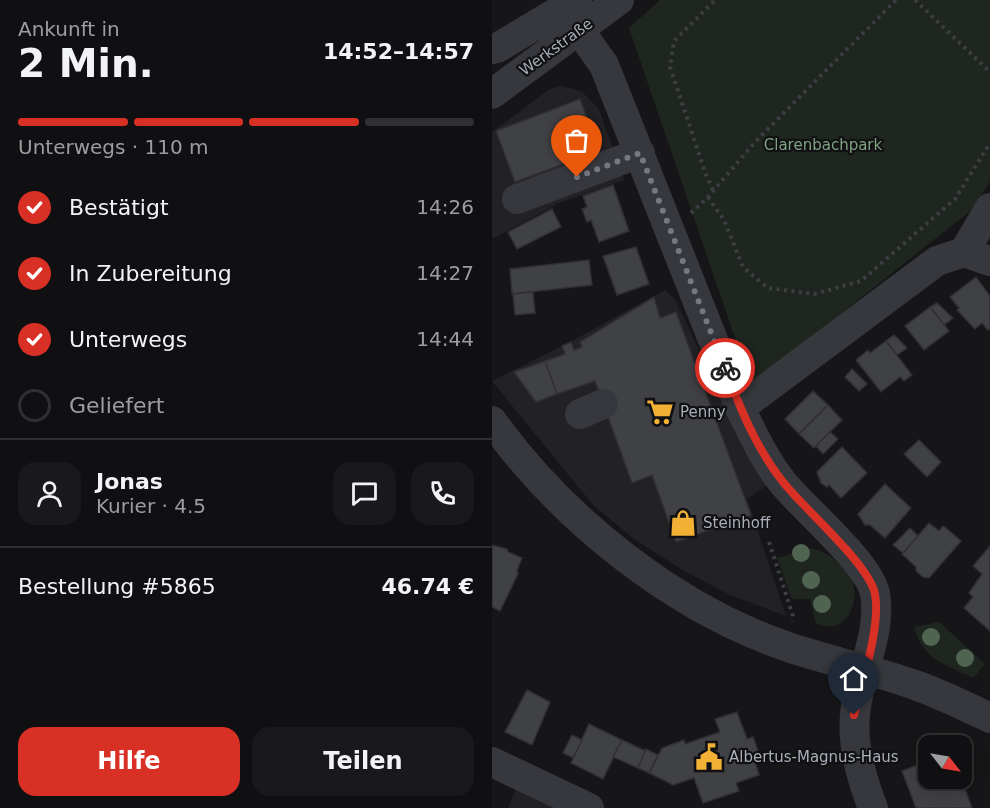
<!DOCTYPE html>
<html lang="de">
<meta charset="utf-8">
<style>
:root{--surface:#101012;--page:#19191b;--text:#f1f3f6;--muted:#9c9d9f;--line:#303032;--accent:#d93025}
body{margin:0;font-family:"DejaVu Sans",sans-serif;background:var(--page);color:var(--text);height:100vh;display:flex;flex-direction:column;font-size:22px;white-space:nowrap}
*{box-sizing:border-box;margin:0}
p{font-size:20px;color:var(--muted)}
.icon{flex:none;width:33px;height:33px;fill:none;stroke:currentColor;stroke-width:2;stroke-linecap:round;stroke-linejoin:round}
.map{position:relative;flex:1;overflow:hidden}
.details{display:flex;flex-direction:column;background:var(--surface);width:492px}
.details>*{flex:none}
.needle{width:39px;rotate:121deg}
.controls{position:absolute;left:426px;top:735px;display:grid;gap:12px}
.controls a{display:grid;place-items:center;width:54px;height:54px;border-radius:12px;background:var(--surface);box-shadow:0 3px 15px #0003,0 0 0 2px var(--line);font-size:30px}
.pin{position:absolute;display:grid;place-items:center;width:51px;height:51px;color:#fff;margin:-62px -26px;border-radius:50% 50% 50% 0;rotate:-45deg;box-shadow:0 0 6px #0007}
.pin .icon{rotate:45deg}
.courier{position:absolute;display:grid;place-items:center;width:60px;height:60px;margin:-30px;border:4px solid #d93025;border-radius:50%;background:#fff;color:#222;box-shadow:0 2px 8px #0007}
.overview em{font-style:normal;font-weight:700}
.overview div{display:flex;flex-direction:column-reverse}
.overview{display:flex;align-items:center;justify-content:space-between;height:102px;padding:0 18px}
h1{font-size:39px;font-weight:700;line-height:45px}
.bar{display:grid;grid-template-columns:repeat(4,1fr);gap:9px 6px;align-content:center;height:72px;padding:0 18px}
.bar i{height:8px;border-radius:4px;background:var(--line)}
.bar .selected{background:var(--accent)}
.bar p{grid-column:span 4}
.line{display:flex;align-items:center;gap:15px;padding:0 18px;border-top:2px solid var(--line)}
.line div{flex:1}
.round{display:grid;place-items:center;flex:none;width:63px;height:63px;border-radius:18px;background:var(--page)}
ol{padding:0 18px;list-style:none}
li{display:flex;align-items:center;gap:18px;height:66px}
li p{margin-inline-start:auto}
li .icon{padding:6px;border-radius:50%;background:var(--accent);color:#fff;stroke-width:4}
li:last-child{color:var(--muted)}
li i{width:33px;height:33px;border:3px solid var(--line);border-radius:50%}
.button{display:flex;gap:12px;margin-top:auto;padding:12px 18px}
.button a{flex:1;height:69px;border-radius:18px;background:var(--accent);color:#fff;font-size:24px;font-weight:700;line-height:69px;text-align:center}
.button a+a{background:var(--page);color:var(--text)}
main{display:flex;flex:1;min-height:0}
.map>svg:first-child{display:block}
.built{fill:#222225}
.green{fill:#1e261f}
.building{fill:#404145;stroke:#303034;stroke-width:1.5}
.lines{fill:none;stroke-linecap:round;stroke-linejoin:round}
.path{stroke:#3d3f44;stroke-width:4;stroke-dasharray:3 4.5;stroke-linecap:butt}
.minor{stroke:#37383d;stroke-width:30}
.tree{fill:#506452}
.done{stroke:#757880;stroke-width:6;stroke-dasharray:0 10.8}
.route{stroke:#d93025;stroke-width:8}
.labels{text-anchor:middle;stroke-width:4.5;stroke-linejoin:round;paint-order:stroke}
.street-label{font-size:15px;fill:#a8adb8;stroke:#111113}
.park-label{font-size:15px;fill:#7fa381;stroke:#111113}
.poi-label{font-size:15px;fill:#a8adb8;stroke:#111113;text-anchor:start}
</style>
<main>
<section class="details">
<div class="overview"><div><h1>2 Min.</h1><p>Ankunft in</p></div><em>14:52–14:57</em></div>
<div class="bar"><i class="selected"></i><i class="selected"></i><i class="selected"></i><i></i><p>Unterwegs · 110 m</p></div>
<ol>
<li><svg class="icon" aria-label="check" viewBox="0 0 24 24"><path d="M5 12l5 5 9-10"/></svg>Bestätigt<p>14:26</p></li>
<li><svg class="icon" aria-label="check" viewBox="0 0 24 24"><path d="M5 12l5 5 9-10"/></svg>In Zubereitung<p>14:27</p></li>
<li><svg class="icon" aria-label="check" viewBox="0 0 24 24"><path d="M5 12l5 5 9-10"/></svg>Unterwegs<p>14:44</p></li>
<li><i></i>Geliefert</li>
</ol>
<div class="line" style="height:108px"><a class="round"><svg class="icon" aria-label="person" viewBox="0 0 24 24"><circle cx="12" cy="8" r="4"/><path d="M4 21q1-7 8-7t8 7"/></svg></a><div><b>Jonas</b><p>Kurier · 4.5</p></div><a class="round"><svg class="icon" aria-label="chat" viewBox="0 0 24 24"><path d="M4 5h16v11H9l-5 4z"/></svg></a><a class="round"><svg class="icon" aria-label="phone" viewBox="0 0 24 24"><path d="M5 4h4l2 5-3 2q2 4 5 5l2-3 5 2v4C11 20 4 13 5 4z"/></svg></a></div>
<div class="line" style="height:78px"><div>Bestellung #5865</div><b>46.74 €</b></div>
<div class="button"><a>Hilfe</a><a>Teilen</a></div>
</section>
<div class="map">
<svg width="498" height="808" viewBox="0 0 498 808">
<rect width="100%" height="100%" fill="#161618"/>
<g class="built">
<polygon points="70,86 89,91 107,109 132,180 67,203 0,239 0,132 58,89"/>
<polygon points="173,290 183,299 252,446 278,483 255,499 294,616 238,595 192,571 142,539 101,505 0,381 80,341"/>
<polygon points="25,787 68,808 16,808"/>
</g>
<g class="green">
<polygon points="168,0 498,0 498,181 482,208 259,385 137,28"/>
<path d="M319,548C331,550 350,563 357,574C368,589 362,621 343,626C337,628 330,625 324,624L318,599H300L285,558Z"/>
<path d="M447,622L493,664L481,678C452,663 432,661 422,627Z"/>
</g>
<g class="building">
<polygon points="88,99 107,151 23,182 4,131"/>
<polygon points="121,185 137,231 107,242 99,220 95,222 90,209 95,207 91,196"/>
<polygon points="60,209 69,227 25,249 16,232"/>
<polygon points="144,247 157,284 125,295 111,256"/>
<polygon points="97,260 100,285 20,294 18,269"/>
<polygon points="484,277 498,296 498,329 496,330 490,323 483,329 465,310 467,308 458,297"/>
<polygon points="41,292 43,313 23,315 21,294"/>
<polygon points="162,297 168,318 184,312 259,515 184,542 160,475 140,483 103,381 65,394 53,361 73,354 70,346 79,342 82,350 90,347 88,342"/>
<polygon points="445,303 461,318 452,325 438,307"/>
<polygon points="438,307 457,331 432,350 413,326"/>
<polygon points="402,335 415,348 405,355 394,341"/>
<polygon points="394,341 420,375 412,381 408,377 389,392 364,360 376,350 378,353"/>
<polygon points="53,361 65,394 44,402 22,372"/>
<polygon points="360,369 375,384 367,391 353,377"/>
<polygon points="321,391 336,405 307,434 293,419"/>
<polygon points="336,405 350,420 322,448 307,434"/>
<polygon points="338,432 346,439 331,454 324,446"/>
<polygon points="427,440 449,462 435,477 412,454"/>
<polygon points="350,447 375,473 349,498 337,485 335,487 329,483 325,472"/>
<polygon points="393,484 419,508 393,538 378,525 373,525 366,514"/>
<polygon points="437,523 447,531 451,526 454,528 469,541 437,578 431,577 424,571 424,567 410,554"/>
<polygon points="418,528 426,536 411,553 401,545"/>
<polygon points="0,545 15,549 16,552 30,558 25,571 26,574 8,611 0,607"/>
<polygon points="498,546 498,631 472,608 481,597 477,593 490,574 481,566"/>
<polygon points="35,690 58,702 40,745 13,732"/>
<polygon points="245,712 255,739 261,737 269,759 263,761 267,775 244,783 247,791 211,803 202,778 181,785 157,773 170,748 192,740 193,744 228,732 223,719"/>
<polygon points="97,724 130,740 111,779 79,763"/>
<polygon points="80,735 90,740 81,758 71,753"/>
<polygon points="130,740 154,751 146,768 121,757"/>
<polygon points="154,749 166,755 157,773 146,768"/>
<polygon points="436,761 436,778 469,778 480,808 424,808 410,771"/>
</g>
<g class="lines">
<g class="path">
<polyline points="423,0 498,72"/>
<polyline points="221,190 214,175 178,67 182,41 223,0"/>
<polyline points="216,197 232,220 251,267 276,288 322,294 369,281 463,199 498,143"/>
<polyline points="199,213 216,197 264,141 404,0"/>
<polyline points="277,542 301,616 300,621"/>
</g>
<g class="minor">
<path d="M87,30L112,65L248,408C261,434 273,461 291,483C313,510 378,564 383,594C390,635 366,675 363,715C360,745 370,780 381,808"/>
<polyline points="0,49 5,48 85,0"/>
<polyline points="0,94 127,0"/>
<polyline points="25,199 148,153"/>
<polyline points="472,252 498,261"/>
<polyline points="248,408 445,261 472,252 498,208"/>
<polyline points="88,414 111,404"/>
<path d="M0,421C70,519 182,608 296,647C338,661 381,670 423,685C449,694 473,706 498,718"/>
<polyline points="0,762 97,808"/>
</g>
</g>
<g class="tree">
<circle cx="309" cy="553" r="9"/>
<circle cx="319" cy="580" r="9"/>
<circle cx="330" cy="604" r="9"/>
<circle cx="439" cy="637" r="9"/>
<circle cx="473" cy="658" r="9"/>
</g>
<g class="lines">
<polyline class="done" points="85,177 148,153 233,368"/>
<path class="route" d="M233,368C248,408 264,448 291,482C312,509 377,564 383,594C389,627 370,682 362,715"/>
</g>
<defs>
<symbol id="supermarket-bare" viewBox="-9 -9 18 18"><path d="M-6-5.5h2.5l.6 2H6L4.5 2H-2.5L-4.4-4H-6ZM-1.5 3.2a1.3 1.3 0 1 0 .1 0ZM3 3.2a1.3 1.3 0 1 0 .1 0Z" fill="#f2b134" stroke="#111113" stroke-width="2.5" paint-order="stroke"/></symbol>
<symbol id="shop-bare" viewBox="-9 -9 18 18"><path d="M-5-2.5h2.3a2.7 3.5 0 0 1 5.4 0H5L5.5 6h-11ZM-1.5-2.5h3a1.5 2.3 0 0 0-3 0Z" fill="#f2b134" stroke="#111113" stroke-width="2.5" paint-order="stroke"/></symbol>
<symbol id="civic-bare" viewBox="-9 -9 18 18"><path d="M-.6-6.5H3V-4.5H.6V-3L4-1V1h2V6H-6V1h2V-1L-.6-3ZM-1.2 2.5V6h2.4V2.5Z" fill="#f2b134" stroke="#111113" stroke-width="2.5" paint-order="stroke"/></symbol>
</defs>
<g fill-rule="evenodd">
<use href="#supermarket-bare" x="149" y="393" width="38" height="38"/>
<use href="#shop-bare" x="172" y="504" width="38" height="38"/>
<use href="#civic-bare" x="198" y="738" width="38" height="38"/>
</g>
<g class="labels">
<g class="street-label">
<text transform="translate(64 47) rotate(-36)" y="5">Werkstraße</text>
</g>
<g class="park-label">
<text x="331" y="150">Clarenbachpark</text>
</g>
<g class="poi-label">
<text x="188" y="417">Penny</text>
<text x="211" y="528">Steinhoff</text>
<text x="237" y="762">Albertus-Magnus-Haus</text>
</g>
</g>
</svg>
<div class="controls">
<a><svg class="needle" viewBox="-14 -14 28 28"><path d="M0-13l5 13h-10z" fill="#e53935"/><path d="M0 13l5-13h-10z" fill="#9c9d9f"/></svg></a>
</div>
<div class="pin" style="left:85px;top:177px;background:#ea580c"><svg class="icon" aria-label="bag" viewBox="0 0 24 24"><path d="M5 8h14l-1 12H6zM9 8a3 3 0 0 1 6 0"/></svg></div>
<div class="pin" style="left:362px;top:715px;background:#1f2937"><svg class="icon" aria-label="home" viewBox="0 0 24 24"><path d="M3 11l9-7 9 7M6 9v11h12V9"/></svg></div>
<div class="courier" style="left:233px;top:368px"><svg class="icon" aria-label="bike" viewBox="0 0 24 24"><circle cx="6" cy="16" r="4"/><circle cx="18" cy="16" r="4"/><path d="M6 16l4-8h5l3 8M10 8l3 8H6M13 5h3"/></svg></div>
</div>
</main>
